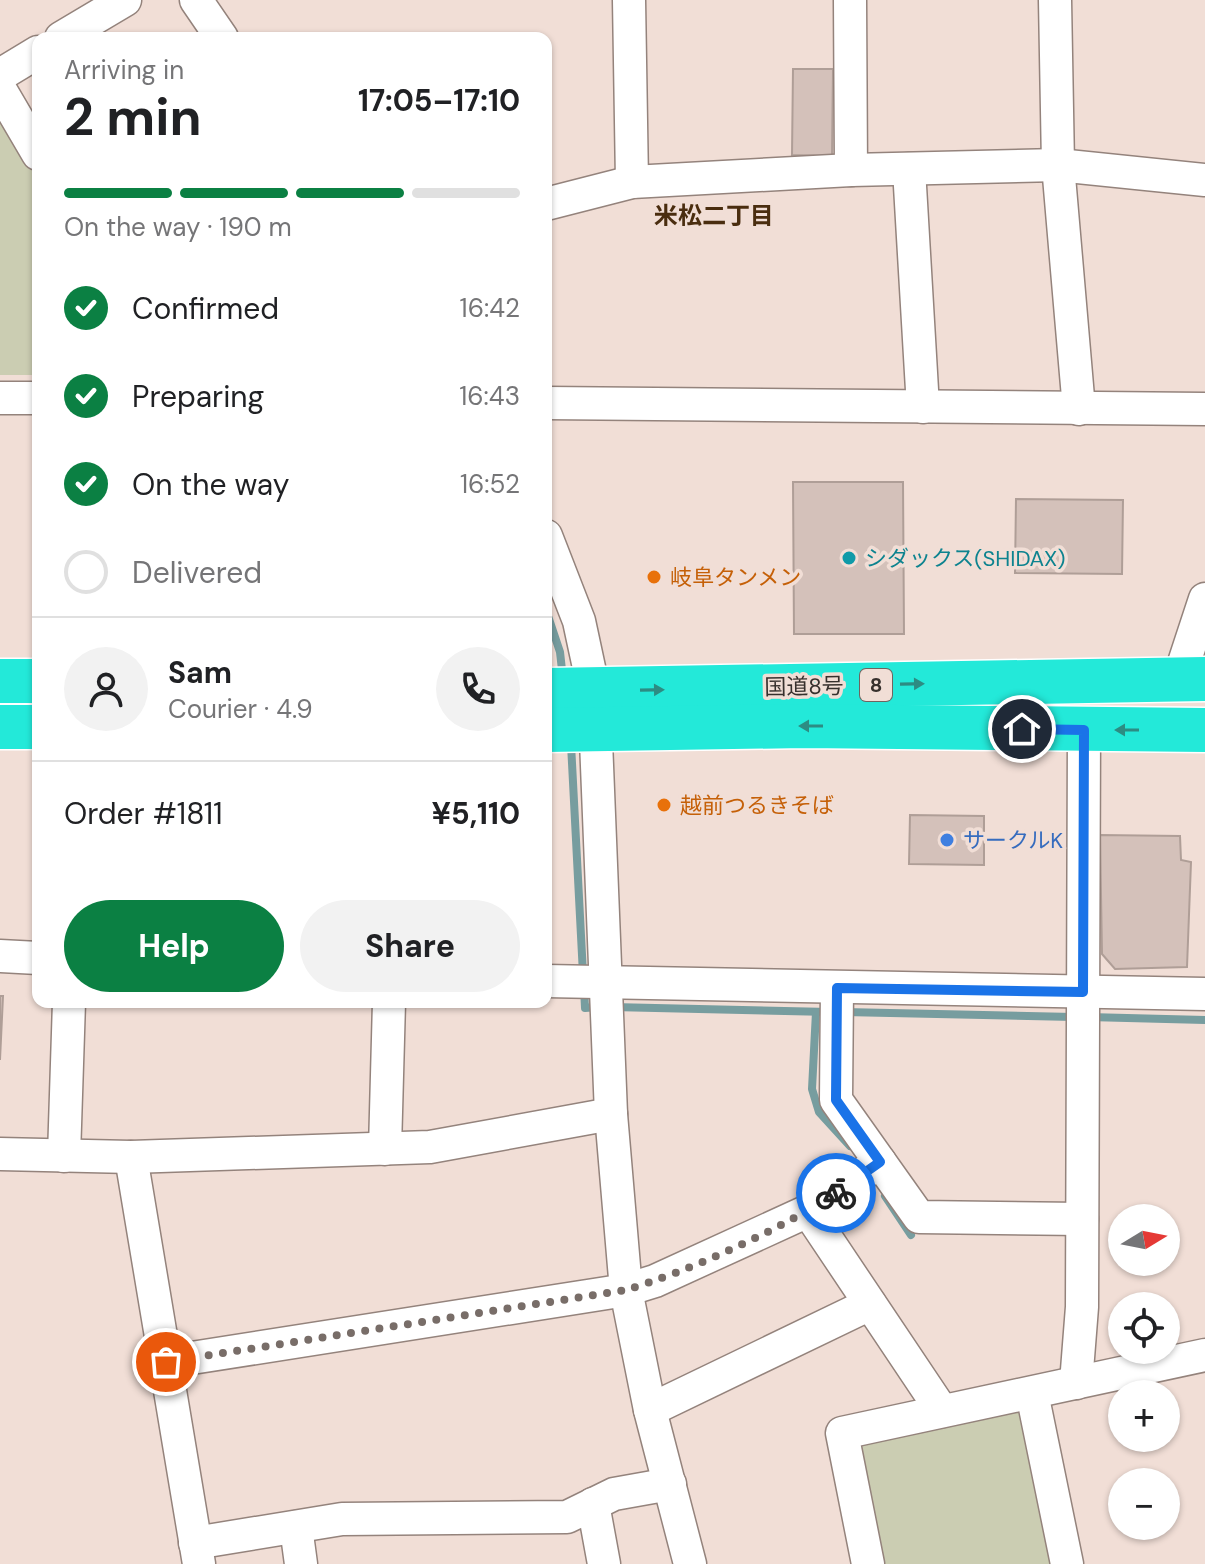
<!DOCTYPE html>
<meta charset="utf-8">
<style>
:root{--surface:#fff;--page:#f2f2f2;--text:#202124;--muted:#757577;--line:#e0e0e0;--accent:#0b8043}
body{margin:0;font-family:"DM Sans","Noto Sans JP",sans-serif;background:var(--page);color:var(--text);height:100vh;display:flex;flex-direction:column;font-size:30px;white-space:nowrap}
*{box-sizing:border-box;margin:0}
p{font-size:26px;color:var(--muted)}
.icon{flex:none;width:44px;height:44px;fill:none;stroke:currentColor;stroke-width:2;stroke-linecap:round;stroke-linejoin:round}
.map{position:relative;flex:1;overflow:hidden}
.drawer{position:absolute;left:32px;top:32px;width:520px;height:976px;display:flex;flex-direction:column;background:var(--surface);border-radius:16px;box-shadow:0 2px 6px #0004}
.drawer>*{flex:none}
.needle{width:52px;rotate:80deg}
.controls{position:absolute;left:1108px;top:1204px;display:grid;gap:16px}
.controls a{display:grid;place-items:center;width:72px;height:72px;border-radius:50%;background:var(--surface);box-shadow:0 2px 6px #0004;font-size:40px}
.pin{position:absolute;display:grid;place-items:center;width:68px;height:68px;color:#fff;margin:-34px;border:4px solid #fff;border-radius:50%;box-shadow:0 2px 8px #0007}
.courier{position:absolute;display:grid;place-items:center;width:80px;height:80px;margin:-40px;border:6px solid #1a73e8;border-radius:50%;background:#fff;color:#222;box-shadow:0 2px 10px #0007}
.summary em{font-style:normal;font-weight:700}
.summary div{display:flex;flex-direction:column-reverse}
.summary{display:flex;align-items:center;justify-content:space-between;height:136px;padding:0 32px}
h1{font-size:52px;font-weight:700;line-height:60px}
.bar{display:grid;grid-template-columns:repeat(4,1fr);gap:12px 8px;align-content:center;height:96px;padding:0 32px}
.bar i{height:10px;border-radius:6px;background:var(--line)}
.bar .selected{background:var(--accent)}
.bar p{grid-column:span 4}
.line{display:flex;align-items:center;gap:20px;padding:0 32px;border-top:2px solid var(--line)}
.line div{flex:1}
.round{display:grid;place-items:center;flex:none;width:84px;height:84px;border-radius:42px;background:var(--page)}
ol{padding:0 32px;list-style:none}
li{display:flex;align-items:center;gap:24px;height:88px}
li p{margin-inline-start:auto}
li .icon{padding:8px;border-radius:50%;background:var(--accent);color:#fff;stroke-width:4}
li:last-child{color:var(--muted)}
li i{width:44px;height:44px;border:4px solid var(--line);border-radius:50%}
.cta{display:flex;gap:16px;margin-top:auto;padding:16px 32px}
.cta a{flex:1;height:92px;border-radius:48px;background:var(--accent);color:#fff;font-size:32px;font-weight:700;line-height:92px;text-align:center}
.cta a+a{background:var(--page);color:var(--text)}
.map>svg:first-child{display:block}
.green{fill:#cbcdb2}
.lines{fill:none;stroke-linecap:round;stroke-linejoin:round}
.stream{stroke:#779d9f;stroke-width:8}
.building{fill:#d4c1ba;stroke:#af9e97;stroke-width:2}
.minor-casing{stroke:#94837c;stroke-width:35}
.highway-casing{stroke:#fff;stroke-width:47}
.minor{stroke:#fff;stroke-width:32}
.highway{stroke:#23e9d9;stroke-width:44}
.oneway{fill:#2d8c83}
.done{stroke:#786d68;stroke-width:8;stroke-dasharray:0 14.4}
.route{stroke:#1a73e8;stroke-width:10}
.culture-dot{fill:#0f9aa8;stroke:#f1ded6;stroke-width:3}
.food-dot{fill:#e8710a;stroke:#f1ded6;stroke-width:3}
.shop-dot{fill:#3f7fe0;stroke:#f1ded6;stroke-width:3}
.labels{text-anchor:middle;stroke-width:7;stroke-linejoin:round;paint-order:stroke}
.shield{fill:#f1ded6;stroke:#6f6460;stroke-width:2}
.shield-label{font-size:20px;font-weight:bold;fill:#37302d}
.culture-label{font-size:22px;fill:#0d838f;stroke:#f1ded6;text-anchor:start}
.food-label{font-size:22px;fill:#c56008;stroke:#f1ded6;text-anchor:start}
.street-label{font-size:22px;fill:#37302d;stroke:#f1ded6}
.shop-label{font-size:22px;fill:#366cbe;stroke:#f1ded6;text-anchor:start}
.neighbourhood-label{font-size:24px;font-weight:bold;fill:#4a2d0f;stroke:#f1ded6}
</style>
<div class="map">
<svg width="1205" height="1564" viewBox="0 0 1205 1564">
<rect width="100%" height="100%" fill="#f1ded6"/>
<g class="green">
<polygon points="0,104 38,170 38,375 0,375"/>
<polygon points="1034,1401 1058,1564 868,1564 842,1433"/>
</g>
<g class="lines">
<g class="stream">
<polyline points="546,610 560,652 563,679"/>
<polyline points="571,744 583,974"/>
<polyline points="584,987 585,1008 598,1007"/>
<polyline points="612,1007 830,1012"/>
<polyline points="816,1012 812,1089 819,1112 850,1146"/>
<polyline points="844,1012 1074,1017"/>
<polyline points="1088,1017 1205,1020"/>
<polyline points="885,1196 911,1235"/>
</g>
</g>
<g class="building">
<polygon points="793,69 833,69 832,156 792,155"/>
<polygon points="793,482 903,482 904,634 794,634"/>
<polygon points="1016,499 1123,500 1122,574 1015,573"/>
<polygon points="910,815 984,816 984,865 909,864"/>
<polygon points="1100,835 1180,836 1181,860 1191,862 1187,967 1115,969 1102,954"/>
<polygon points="0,996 3,996 0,1060"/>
</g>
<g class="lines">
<defs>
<g id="minor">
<polyline points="196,0 222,38"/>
<polyline points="629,0 632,182"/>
<polyline points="850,0 851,170"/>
<polyline points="1055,0 1058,165 1079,409"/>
<polyline points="61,38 125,0"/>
<polyline points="0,75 38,52"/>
<polyline points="0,89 38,154"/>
<polyline points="909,169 923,407"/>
<polyline points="546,204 632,182 851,170 1058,165 1205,180"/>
<polyline points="0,398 38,398"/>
<polyline points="546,403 1205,409"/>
<polyline points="546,536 579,621 594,691 611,1114 626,1290 650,1410 690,1564"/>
<polyline points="1179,678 1205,599"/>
<polyline points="0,956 38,958"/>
<polyline points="546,981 1205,994"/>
<polyline points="837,988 836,1100 919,1217 1082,1219"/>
<polyline points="385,1149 389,1002"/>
<polyline points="0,1154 131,1157 430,1147 611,1114"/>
<polyline points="64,1156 69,1002"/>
<polyline points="131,1157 199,1564"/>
<polyline points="808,1211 942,1411"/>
<polyline points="166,1362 626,1290 655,1281 808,1211 880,1162"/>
<polyline points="1076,1383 1082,1307 1084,730"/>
<polyline points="1032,1393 1067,1564"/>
<polyline points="650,1410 870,1304"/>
<polyline points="593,1504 604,1564"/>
<polyline points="296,1527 301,1564"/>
<polyline points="195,1543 342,1519 567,1517 614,1494 670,1484"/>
<polyline points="868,1564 842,1433 1205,1355"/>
</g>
<g id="highway">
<polyline points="0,681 38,681"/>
<polyline points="546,690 1205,679"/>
<polyline points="0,727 38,727"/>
<polyline points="546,730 804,726 1205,730"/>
</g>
</defs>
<use href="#minor" class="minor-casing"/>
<use href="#highway" class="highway-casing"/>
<use href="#minor" class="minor"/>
<use href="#highway" class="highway"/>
</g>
<defs><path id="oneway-solid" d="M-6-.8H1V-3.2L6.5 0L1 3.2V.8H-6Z" transform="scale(2)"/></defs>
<g class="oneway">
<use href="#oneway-solid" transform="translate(912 684) rotate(-1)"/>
<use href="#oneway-solid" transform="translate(652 690) rotate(-1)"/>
<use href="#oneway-solid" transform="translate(811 726) rotate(-180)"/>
<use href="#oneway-solid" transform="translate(1127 730) rotate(-180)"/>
</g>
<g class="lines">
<path class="done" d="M166,1362L626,1290C689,1271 782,1229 836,1193"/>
<polyline class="route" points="836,1193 880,1162 836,1100 837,988 1083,992 1084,730 1022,729"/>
</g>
<circle class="culture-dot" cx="849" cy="558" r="8"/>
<g class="food-dot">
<circle cx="654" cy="577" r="8"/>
<circle cx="664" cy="805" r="8"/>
</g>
<circle class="shop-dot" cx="947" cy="840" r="8"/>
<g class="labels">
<rect class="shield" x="860" y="669" width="32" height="32" rx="6"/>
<g class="shield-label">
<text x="876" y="692">8</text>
</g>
<g class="culture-label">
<text x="865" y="566">シダックス(SHIDAX)</text>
</g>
<g class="food-label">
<text x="670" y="585">岐阜タンメン</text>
<text x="680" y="813">越前つるきそば</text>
</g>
<g class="street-label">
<text transform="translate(804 686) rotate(-1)" y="8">国道8号</text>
</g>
<g class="shop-label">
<text x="963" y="848">サークルK</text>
</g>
<g class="neighbourhood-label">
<text x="714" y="224">米松二丁目</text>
</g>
</g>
</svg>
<div class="controls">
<a><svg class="needle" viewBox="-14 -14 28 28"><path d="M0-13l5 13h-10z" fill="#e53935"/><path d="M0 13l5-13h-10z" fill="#757577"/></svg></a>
<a><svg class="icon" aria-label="locate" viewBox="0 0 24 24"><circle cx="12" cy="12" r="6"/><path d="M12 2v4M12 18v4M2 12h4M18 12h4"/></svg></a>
<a>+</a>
<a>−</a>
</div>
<div class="pin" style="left:166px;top:1362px;background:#ea580c"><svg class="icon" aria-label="bag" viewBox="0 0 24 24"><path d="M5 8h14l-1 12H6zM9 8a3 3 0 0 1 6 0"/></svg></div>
<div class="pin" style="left:1022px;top:729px;background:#1f2937"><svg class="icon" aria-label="home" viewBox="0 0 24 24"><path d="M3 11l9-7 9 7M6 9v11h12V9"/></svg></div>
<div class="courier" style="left:836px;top:1193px"><svg class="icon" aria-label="bike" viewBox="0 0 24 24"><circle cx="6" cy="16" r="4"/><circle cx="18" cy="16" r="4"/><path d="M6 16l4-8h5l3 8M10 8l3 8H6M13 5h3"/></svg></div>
<section class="drawer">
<div class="summary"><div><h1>2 min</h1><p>Arriving in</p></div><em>17:05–17:10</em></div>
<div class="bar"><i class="selected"></i><i class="selected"></i><i class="selected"></i><i></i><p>On the way · 190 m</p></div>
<ol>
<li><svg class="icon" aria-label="check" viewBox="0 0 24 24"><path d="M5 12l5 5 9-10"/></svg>Confirmed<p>16:42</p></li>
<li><svg class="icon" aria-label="check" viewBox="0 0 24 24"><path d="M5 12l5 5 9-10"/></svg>Preparing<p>16:43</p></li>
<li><svg class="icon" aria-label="check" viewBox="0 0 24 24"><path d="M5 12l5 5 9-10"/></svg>On the way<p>16:52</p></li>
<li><i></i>Delivered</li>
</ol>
<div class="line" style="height:144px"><a class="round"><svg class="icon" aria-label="person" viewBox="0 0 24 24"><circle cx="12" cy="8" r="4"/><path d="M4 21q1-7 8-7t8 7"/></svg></a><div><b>Sam</b><p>Courier · 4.9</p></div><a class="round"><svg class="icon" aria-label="phone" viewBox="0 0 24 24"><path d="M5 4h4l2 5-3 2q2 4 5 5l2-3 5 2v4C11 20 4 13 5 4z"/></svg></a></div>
<div class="line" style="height:104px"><div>Order #1811</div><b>¥5,110</b></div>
<div class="cta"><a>Help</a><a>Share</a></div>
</section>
</div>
